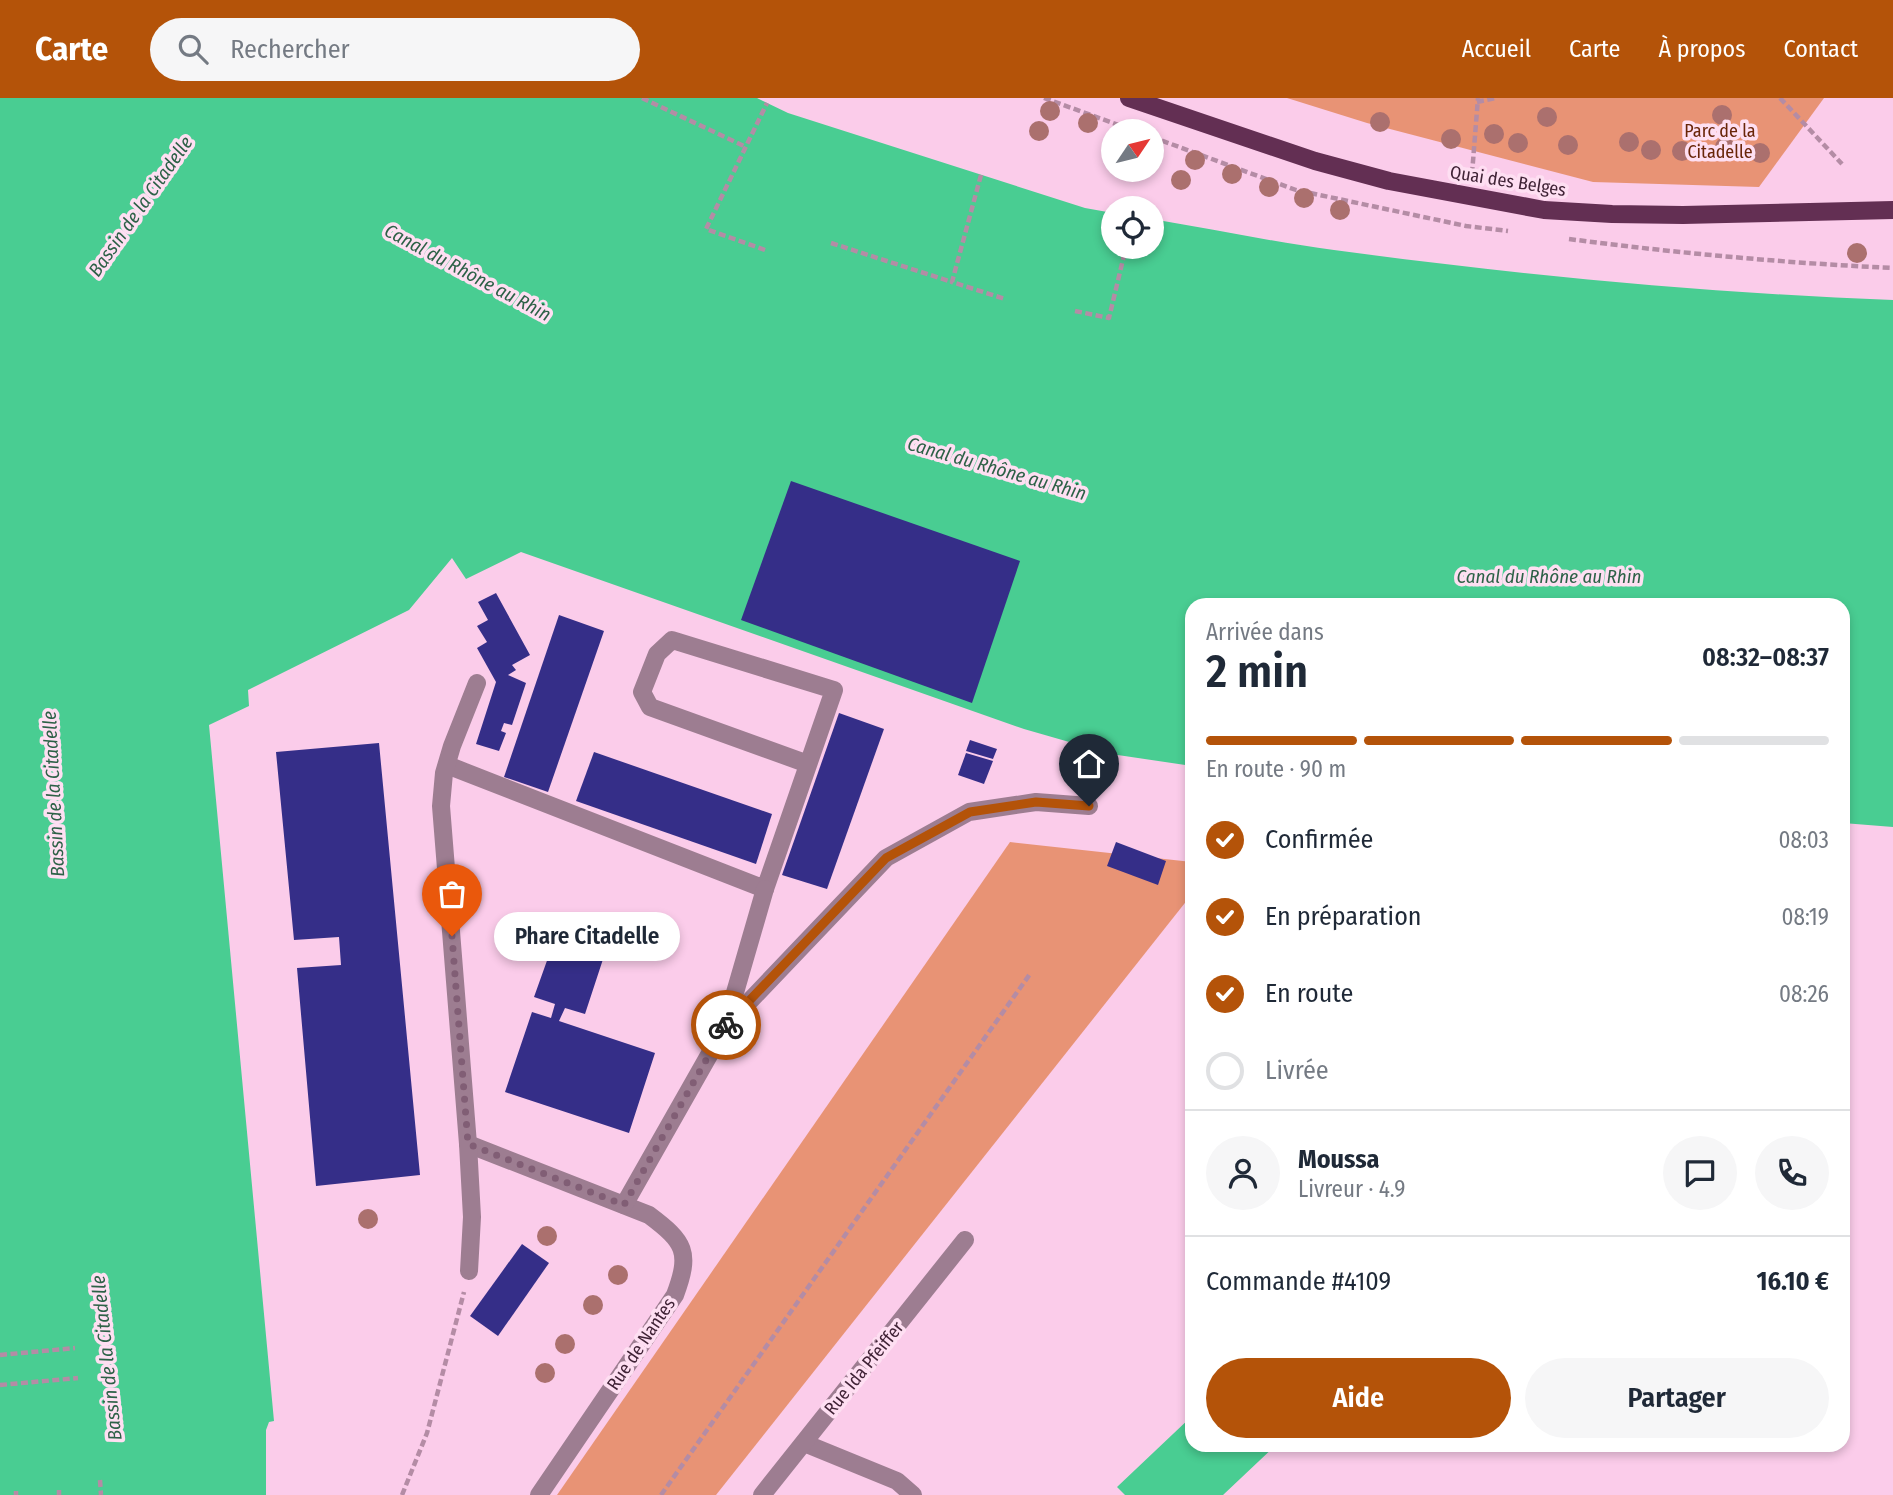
<!DOCTYPE html>
<html lang="fr">
<meta charset="utf-8">
<style>
:root{--surface:#fff;--page:#f6f6f7;--text:#1f2937;--muted:#747a83;--line:#e0e1e3;--accent:#b45309}
body{margin:0;font-family:"Fira Sans Condensed",sans-serif;background:var(--page);color:var(--text);height:100vh;display:flex;flex-direction:column;font-size:26px;white-space:nowrap}
*{box-sizing:border-box;margin:0}
p{font-size:23px;color:var(--muted)}
.icon{flex:none;width:38px;height:38px;fill:none;stroke:currentColor;stroke-width:2;stroke-linecap:round;stroke-linejoin:round}
.map{position:relative;flex:1;overflow:hidden}
.drawer{position:absolute;left:1185px;top:500px;width:665px;height:854px;display:flex;flex-direction:column;background:var(--surface);border-radius:21px;box-shadow:0 4px 10px #0003}
.drawer>*{flex:none}
.needle{width:46px;rotate:55deg}
.tools{position:absolute;left:1101px;top:21px;display:grid;gap:14px}
.tools a{display:grid;place-items:center;width:63px;height:63px;border-radius:50%;background:var(--surface);box-shadow:0 4px 10px #0003;font-size:35px}
.pin{position:absolute;display:grid;place-items:center;width:60px;height:60px;color:#fff;margin:-72px -30px;border-radius:50% 50% 50% 0;rotate:-45deg;box-shadow:0 0 7px #0007}
.pin .icon{rotate:45deg}
.courier{position:absolute;display:grid;place-items:center;width:70px;height:70px;margin:-35px;border:5px solid #b45309;border-radius:50%;background:#fff;color:#222;box-shadow:0 2px 9px #0007}
.bubble{position:absolute;height:49px;border-radius:24px;background:var(--surface);box-shadow:0 4px 10px #0003;font-size:23px;font-weight:600;line-height:49px;text-align:center}
.overview em{font-style:normal;font-weight:600}
.overview div{display:flex;flex-direction:column-reverse}
.overview{display:flex;align-items:center;justify-content:space-between;height:119px;padding:0 21px}
h1{font-size:46px;font-weight:600;line-height:52px}
.bar{display:grid;grid-template-columns:repeat(4,1fr);gap:10px 7px;align-content:center;height:84px;padding:0 21px}
.bar i{height:9px;border-radius:5px;background:var(--line)}
.bar .selected{background:var(--accent)}
.bar p{grid-column:span 4}
.line{display:flex;align-items:center;gap:18px;padding:0 21px;border-top:2px solid var(--line)}
.line div{flex:1}
.round{display:grid;place-items:center;flex:none;width:74px;height:74px;border-radius:37px;background:var(--page)}
ol{padding:0 21px;list-style:none}
li{display:flex;align-items:center;gap:21px;height:77px}
li p{margin-inline-start:auto}
li .icon{padding:7px;border-radius:50%;background:var(--accent);color:#fff;stroke-width:4}
li:last-child{color:var(--muted)}
li i{width:38px;height:38px;border:4px solid var(--line);border-radius:50%}
.primary-button{display:flex;gap:14px;margin-top:auto;padding:14px 21px}
.primary-button a{flex:1;height:80px;border-radius:42px;background:var(--accent);color:#fff;font-size:28px;font-weight:600;line-height:80px;text-align:center}
.primary-button a+a{background:var(--page);color:var(--text)}
header{display:flex;align-items:center;gap:42px;box-sizing:border-box;height:98px;padding:0 35px;background:var(--accent);color:#fff}
header strong{font-size:33px}
nav{display:flex;gap:38px;margin-inline-start:auto;font-size:24px}
.search{width:490px;height:63px;background:var(--page);display:flex;align-items:center;gap:18px;box-sizing:border-box;padding:0 24px;border-radius:38px;color:var(--muted);font-size:26px}
.map>svg:first-child{display:block}
.green{fill:#e89375}
.water{fill:#49cd92}
.building{fill:#352e88}
.lines{fill:none;stroke-linecap:round;stroke-linejoin:round}
.path{stroke:#b48ca5;stroke-width:4.5;stroke-dasharray:7 3.5;stroke-linecap:butt}
.minor{stroke:#9d7d91;stroke-width:18}
.major{stroke:#632f53;stroke-width:18}
.tree{fill:#ab706e}
.done{stroke:#815e75;stroke-width:7;stroke-dasharray:0 12.6}
.route{stroke:#b45309;stroke-width:9}
.labels{text-anchor:middle;stroke-width:7;stroke-linejoin:round;paint-order:stroke}
.park-label{font-size:18px;fill:#692508;stroke:#fedff2}
.street-label{font-size:18px;fill:#402336;stroke:#fedff2}
.water-label{font-size:19px;font-style:italic;fill:#2d6147;stroke:#fedff2}
</style>
<header>
<strong>Carte</strong>
<div class="search"><svg class="icon" aria-label="search" viewBox="0 0 24 24"><circle cx="10" cy="10" r="6"/><path d="M15 15l6 6"/></svg>Rechercher</div>
<nav><a>Accueil</a><a>Carte</a><a>À propos</a><a>Contact</a></nav>
</header>
<div class="map">
<svg width="1893" height="1397" viewBox="0 0 1893 1397">
<rect width="100%" height="100%" fill="#fbccea"/>
<g class="green">
<polygon points="1287,0 1824,0 1759,89 1593,84 1367,25"/>
<polygon points="1010,744 1192,764 1192,796 716,1397 557,1397"/>
</g>
<g class="water">
<path d="M0,0H757L788,15L1085,110L1113,115V149H1152V121C1212,131 1273,144 1334,152C1520,177 1706,195 1893,202V729L1843,725V508H1192V668L1111,656L1024,631L521,454L466,481L452,460L409,512L248,592L249,608L209,627L274,1323L269,1324L266,1332V1397H0Z"/>
<polygon points="1192,1318 1192,1348 1275,1348 1223,1397 1125,1397 1117,1389"/>
</g>
<g class="building">
<polygon points="791,383 1020,463 972,605 741,522"/>
<polygon points="496,495 530,557 512,567 516,572 508,577 526,585 512,627 504,625 501,633 506,635 499,653 476,646 496,584 477,550 487,544 477,528 488,522 478,504"/>
<polygon points="559,517 604,533 548,694 504,679"/>
<polygon points="839,615 884,631 827,791 782,777"/>
<polygon points="970,642 997,651 993,661 966,653"/>
<polygon points="379,645 420,1077 316,1088 297,870 341,867 339,839 294,842 276,654"/>
<polygon points="594,654 772,716 756,766 576,703"/>
<polygon points="966,655 993,663 984,686 958,677"/>
<polygon points="1116,744 1166,763 1158,787 1107,768"/>
<polygon points="559,829 608,846 585,916 565,910 559,923 655,955 629,1035 505,994 532,914 551,920 555,906 534,899"/>
<polygon points="522,1146 549,1165 498,1238 470,1218"/>
</g>
<g class="lines">
<g class="path">
<polyline points="642,0 746,49"/>
<polyline points="1044,0 1135,33"/>
<polyline points="1780,0 1842,66"/>
<polyline points="1477,4 1496,0"/>
<polyline points="1152,39 1296,92 1466,128 1508,133"/>
<polyline points="1472,76 1478,0"/>
<polyline points="981,77 952,184 1005,201"/>
<path d="M1569,141C1676,155 1785,165 1893,170"/>
<polyline points="831,145 952,184"/>
<polyline points="765,152 706,131 767,5"/>
<polyline points="1075,213 1109,220 1126,149"/>
<polyline points="0,1257 75,1250"/>
<polyline points="0,1287 78,1280"/>
<polyline points="100,1382 101,1397"/>
<polyline points="59,1392 59,1397"/>
<polyline points="16,1393 16,1397"/>
<polyline points="402,1397 427,1335 464,1194"/>
<polyline points="661,1397 1030,876"/>
</g>
<g class="minor">
<polyline points="447,667 765,791 834,592 672,542 657,556 642,594 650,609 808,666"/>
<polyline points="725,929 886,760 969,714 1036,704 1089,708"/>
<path d="M468,1046L649,1117C685,1144 691,1154 675,1197L539,1397"/>
<polyline points="624,1107 725,929 765,791"/>
<polyline points="469,1173 472,1119 468,1046 441,708 444,675 452,648 477,585"/>
<polyline points="804,1345 897,1383 913,1397"/>
<polyline points="762,1397 965,1142"/>
</g>
<polyline class="major" points="1129,0 1315,63 1389,83 1544,112 1612,116 1683,117 1893,112"/>
</g>
<g class="tree">
<circle cx="1050" cy="13" r="10"/>
<circle cx="1722" cy="17" r="10"/>
<circle cx="1547" cy="19" r="10"/>
<circle cx="1380" cy="24" r="10"/>
<circle cx="1088" cy="25" r="10"/>
<circle cx="1039" cy="33" r="10"/>
<circle cx="1494" cy="36" r="10"/>
<circle cx="1451" cy="41" r="10"/>
<circle cx="1629" cy="44" r="10"/>
<circle cx="1518" cy="45" r="10"/>
<circle cx="1568" cy="47" r="10"/>
<circle cx="1725" cy="49" r="10"/>
<circle cx="1651" cy="52" r="10"/>
<circle cx="1682" cy="53" r="10"/>
<circle cx="1760" cy="55" r="10"/>
<circle cx="1195" cy="62" r="10"/>
<circle cx="1232" cy="76" r="10"/>
<circle cx="1181" cy="82" r="10"/>
<circle cx="1269" cy="89" r="10"/>
<circle cx="1304" cy="100" r="10"/>
<circle cx="1340" cy="112" r="10"/>
<circle cx="1857" cy="155" r="10"/>
<circle cx="368" cy="1121" r="10"/>
<circle cx="547" cy="1138" r="10"/>
<circle cx="618" cy="1177" r="10"/>
<circle cx="593" cy="1207" r="10"/>
<circle cx="565" cy="1246" r="10"/>
<circle cx="545" cy="1275" r="10"/>
</g>
<g class="lines">
<polyline class="done" points="452,838 468,1046 624,1107 726,927"/>
<polyline class="route" points="726,927 886,760 970,714 1036,704 1089,708"/>
</g>
<g class="labels">
<g class="park-label">
<text x="1720" y="39">Parc de la<tspan x="1720" dy="21">Citadelle</tspan></text>
</g>
<g class="street-label">
<text transform="translate(1508 83) rotate(9)" y="6">Quai des Belges</text>
<text transform="translate(641 1246) rotate(-56)" y="6">Rue de Nantes</text>
<text transform="translate(864 1270) rotate(-51)" y="6">Rue Ida Pfeiffer</text>
</g>
<g class="water-label">
<text transform="translate(140 108) rotate(-55)" y="7">Bassin de la Citadelle</text>
<text transform="translate(468 174) rotate(28)" y="7">Canal du Rhône au Rhin</text>
<text transform="translate(997 370) rotate(16)" y="7">Canal du Rhône au Rhin</text>
<text x="1549" y="485">Canal du Rhône au Rhin</text>
<text transform="translate(53 696) rotate(-93)" y="7">Bassin de la Citadelle</text>
<text transform="translate(106 1260) rotate(-96)" y="7">Bassin de la Citadelle</text>
</g>
</g>
</svg>
<div class="tools">
<a><svg class="needle" viewBox="-14 -14 28 28"><path d="M0-13l5 13h-10z" fill="#e53935"/><path d="M0 13l5-13h-10z" fill="#747a83"/></svg></a>
<a><svg class="icon" aria-label="locate" viewBox="0 0 24 24"><circle cx="12" cy="12" r="6"/><path d="M12 2v4M12 18v4M2 12h4M18 12h4"/></svg></a>
</div>
<div class="pin" style="left:452px;top:838px;background:#ea580c"><svg class="icon" aria-label="bag" viewBox="0 0 24 24"><path d="M5 8h14l-1 12H6zM9 8a3 3 0 0 1 6 0"/></svg></div>
<div class="pin" style="left:1089px;top:708px;background:#1f2937"><svg class="icon" aria-label="home" viewBox="0 0 24 24"><path d="M3 11l9-7 9 7M6 9v11h12V9"/></svg></div>
<div class="courier" style="left:726px;top:927px"><svg class="icon" aria-label="bike" viewBox="0 0 24 24"><circle cx="6" cy="16" r="4"/><circle cx="18" cy="16" r="4"/><path d="M6 16l4-8h5l3 8M10 8l3 8H6M13 5h3"/></svg></div>
<div class="bubble" style="left:494px;top:814px;width:186px">Phare Citadelle</div>
<section class="drawer">
<div class="overview"><div><h1>2 min</h1><p>Arrivée dans</p></div><em>08:32–08:37</em></div>
<div class="bar"><i class="selected"></i><i class="selected"></i><i class="selected"></i><i></i><p>En route · 90 m</p></div>
<ol>
<li><svg class="icon" aria-label="check" viewBox="0 0 24 24"><path d="M5 12l5 5 9-10"/></svg>Confirmée<p>08:03</p></li>
<li><svg class="icon" aria-label="check" viewBox="0 0 24 24"><path d="M5 12l5 5 9-10"/></svg>En préparation<p>08:19</p></li>
<li><svg class="icon" aria-label="check" viewBox="0 0 24 24"><path d="M5 12l5 5 9-10"/></svg>En route<p>08:26</p></li>
<li><i></i>Livrée</li>
</ol>
<div class="line" style="height:126px"><a class="round"><svg class="icon" aria-label="person" viewBox="0 0 24 24"><circle cx="12" cy="8" r="4"/><path d="M4 21q1-7 8-7t8 7"/></svg></a><div><b>Moussa</b><p>Livreur · 4.9</p></div><a class="round"><svg class="icon" aria-label="chat" viewBox="0 0 24 24"><path d="M4 5h16v11H9l-5 4z"/></svg></a><a class="round"><svg class="icon" aria-label="phone" viewBox="0 0 24 24"><path d="M5 4h4l2 5-3 2q2 4 5 5l2-3 5 2v4C11 20 4 13 5 4z"/></svg></a></div>
<div class="line" style="height:91px"><div>Commande #4109</div><b>16.10 €</b></div>
<div class="primary-button"><a>Aide</a><a>Partager</a></div>
</section>
</div>
